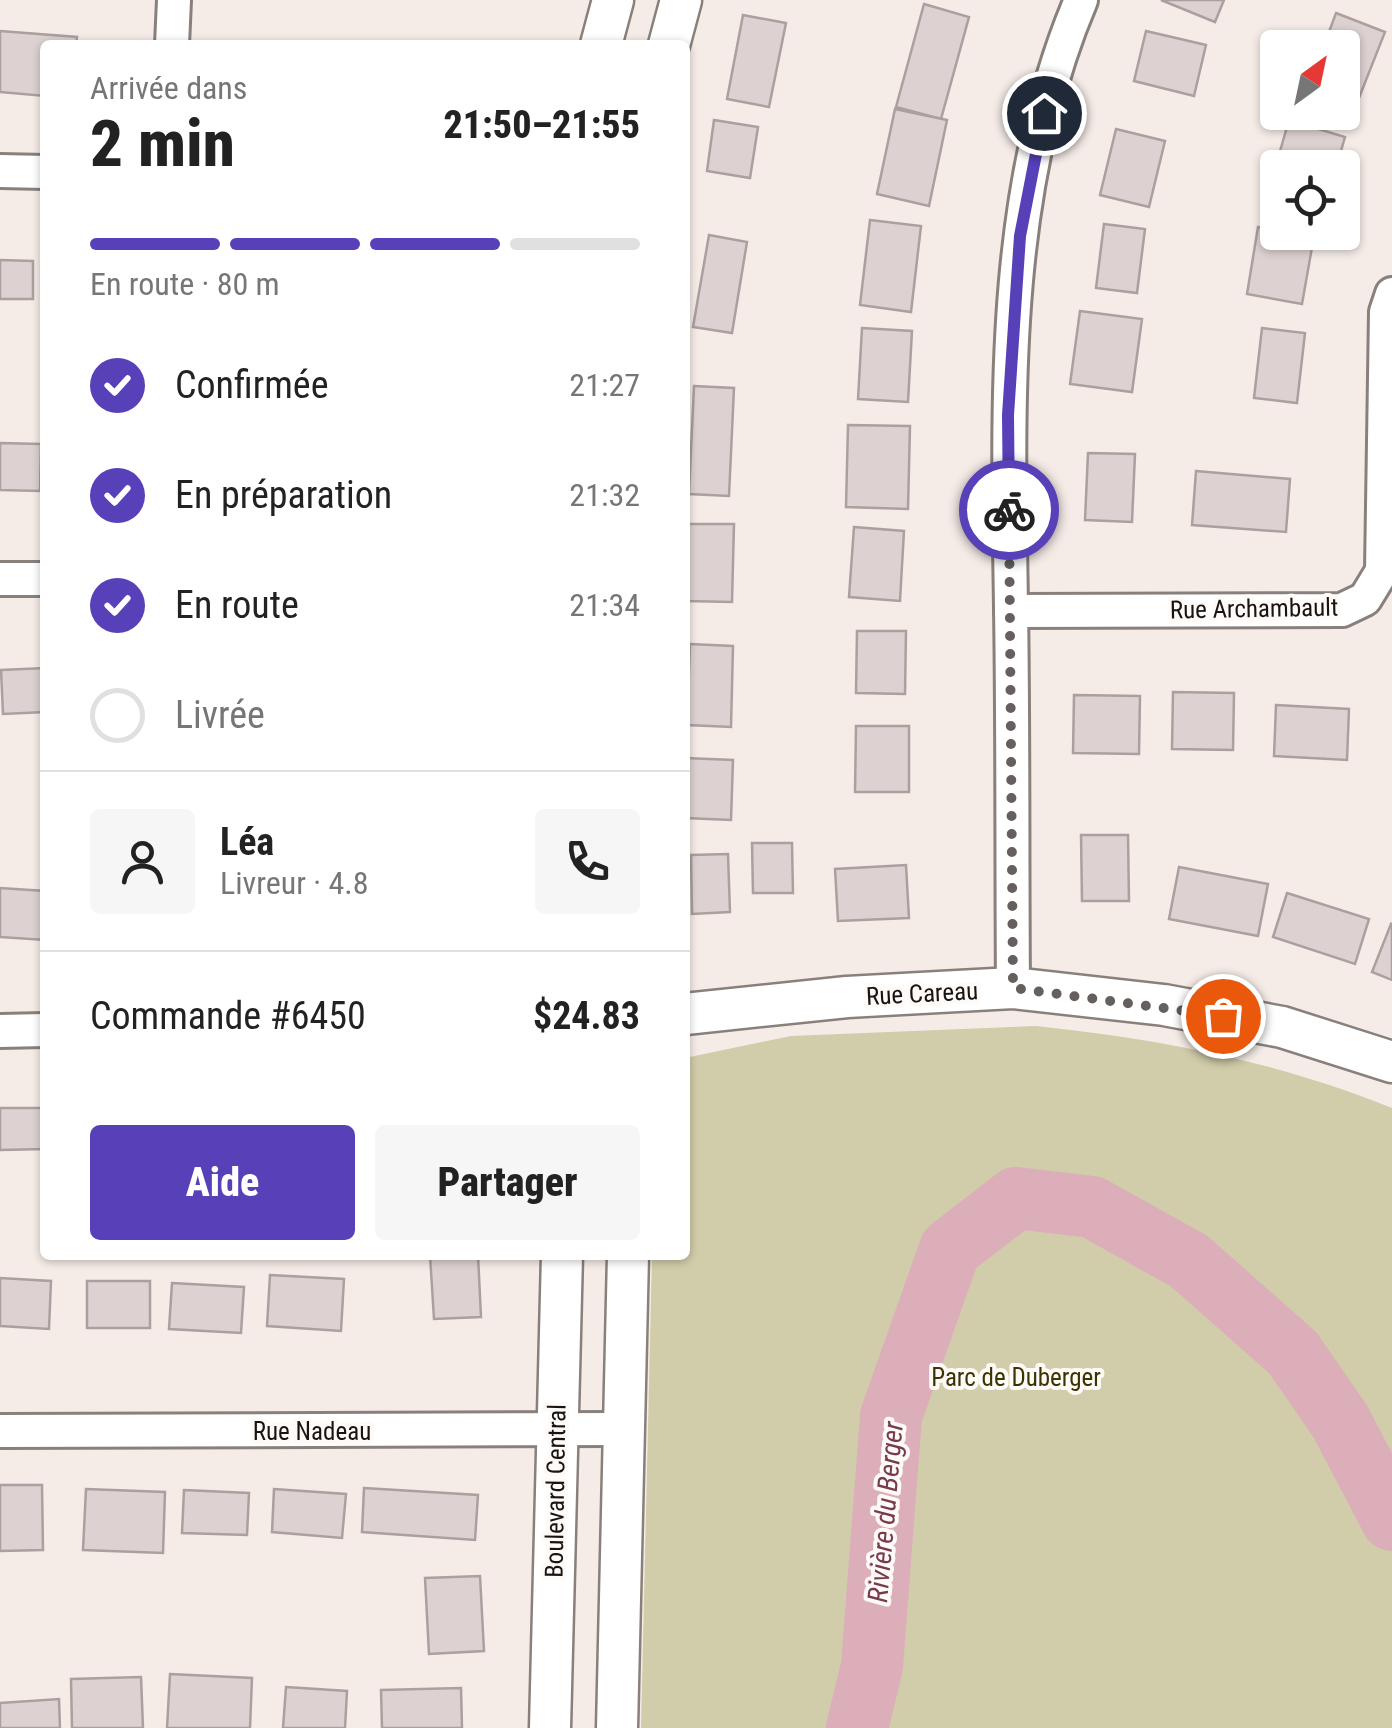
<!DOCTYPE html>
<html lang="fr">
<meta charset="utf-8">
<style>
:root{--surface:#fff;--page:#f6f6f6;--text:#222;--muted:#767676;--line:#e0e0e0;--accent:#5740b8}
body{margin:0;font-family:"Roboto Condensed",sans-serif;background:var(--page);color:var(--text);height:100vh;display:flex;flex-direction:column;font-size:38px;white-space:nowrap}
*{box-sizing:border-box;margin:0}
p{font-size:32px;color:var(--muted)}
.icon{flex:none;width:55px;height:55px;fill:none;stroke:currentColor;stroke-width:2;stroke-linecap:round;stroke-linejoin:round}
.map{position:relative;flex:1;overflow:hidden}
.panel{position:absolute;left:40px;top:40px;width:650px;height:1220px;display:flex;flex-direction:column;background:var(--surface);border-radius:10px;box-shadow:0 2px 8px #0004}
.panel>*{flex:none}
.needle{width:65px;rotate:33deg}
.fabs{position:absolute;left:1260px;top:30px;display:grid;gap:20px}
.fabs a{display:grid;place-items:center;width:100px;height:100px;border-radius:10px;background:var(--surface);box-shadow:0 2px 8px #0004;font-size:50px}
.pin{position:absolute;display:grid;place-items:center;width:85px;height:85px;color:#fff;margin:-42px;border:5px solid #fff;border-radius:50%;box-shadow:0 2px 10px #0007}
.courier{position:absolute;display:grid;place-items:center;width:100px;height:100px;margin:-50px;border:8px solid #5740b8;border-radius:50%;background:#fff;color:#222;box-shadow:0 2px 12px #0007}
.head em{font-style:normal;font-weight:800}
.head div{display:flex;flex-direction:column-reverse}
.head{display:flex;align-items:center;justify-content:space-between;height:170px;padding:0 50px}
h1{font-size:65px;font-weight:800;line-height:75px}
.bar{display:grid;grid-template-columns:repeat(4,1fr);gap:15px 10px;align-content:center;height:120px;padding:0 50px}
.bar i{height:12px;border-radius:8px;background:var(--line)}
.bar .active{background:var(--accent)}
.bar p{grid-column:span 4}
.line{display:flex;align-items:center;gap:25px;padding:0 50px;border-top:2px solid var(--line)}
.line div{flex:1}
.round{display:grid;place-items:center;flex:none;width:105px;height:105px;border-radius:10px;background:var(--page)}
ol{padding:0 50px;list-style:none}
li{display:flex;align-items:center;gap:30px;height:110px}
li p{margin-inline-start:auto}
li .icon{padding:10px;border-radius:50%;background:var(--accent);color:#fff;stroke-width:4}
li:last-child{color:var(--muted)}
li i{width:55px;height:55px;border:5px solid var(--line);border-radius:50%}
.button{display:flex;gap:20px;margin-top:auto;padding:20px 50px}
.button a{flex:1;height:115px;border-radius:10px;background:var(--accent);color:#fff;font-size:40px;font-weight:800;line-height:115px;text-align:center}
.button a+a{background:var(--page);color:var(--text)}
.map>svg:first-child{display:block}
.green{fill:#d1cca9}
.lines{fill:none;stroke-linecap:round;stroke-linejoin:round}
.river{stroke:#dcaeba;stroke-width:62}
.building{fill:#ddd2d1;stroke:#aba09f;stroke-width:2.5}
.minor-casing{stroke:#89807c;stroke-width:38}
.tertiary-casing{stroke:#89807c;stroke-width:45}
.minor{stroke:#fff;stroke-width:32}
.tertiary{stroke:#fff;stroke-width:40}
.done{stroke:#65605d;stroke-width:10;stroke-dasharray:0 18}
.route{stroke:#5740b8;stroke-width:12}
.labels{text-anchor:middle;stroke-width:8;stroke-linejoin:round;paint-order:stroke}
.street-label{font-size:25px;fill:#171412;stroke:#fefaf8}
.park-label{font-size:25px;fill:#3c3400;stroke:#fefaf8}
.water-label{font-size:28px;font-style:italic;fill:#773b4e;stroke:#fefaf8}
</style>
<div class="map">
<svg width="1392" height="1728" viewBox="0 0 1392 1728">
<rect width="100%" height="100%" fill="#f5ece7"/>
<path class="green" d="M1036,1026C1160,1039 1275,1061 1392,1108V1728H641L652,1255H685V1058L791,1036Z"/>
<g class="lines">
<polyline class="river" points="857,1728 872,1666 891,1416 950,1249 1016,1198 1092,1207 1189,1261 1293,1353 1340,1421 1392,1520"/>
</g>
<g class="building">
<polygon points="1161,0 1224,0 1215,22"/>
<polygon points="924,4 969,17 941,119 896,107"/>
<polygon points="1336,13 1385,32 1353,113 1342,108 1342,48 1323,48"/>
<polygon points="743,15 786,23 769,107 727,99"/>
<polygon points="0,31 77,37 76,45 45,45 45,96 0,92"/>
<polygon points="1146,31 1206,45 1194,96 1134,81"/>
<polygon points="895,109 947,120 929,206 877,194"/>
<polygon points="714,120 758,127 750,178 707,171"/>
<polygon points="1289,120 1345,137 1336,168 1278,168 1278,199 1267,196"/>
<polygon points="1116,129 1165,141 1149,207 1100,195"/>
<polygon points="870,220 921,226 911,312 860,305"/>
<polygon points="1104,224 1145,229 1137,293 1096,288"/>
<polygon points="1258,227 1314,236 1302,304 1247,294"/>
<polygon points="709,235 747,242 732,333 693,327"/>
<polygon points="0,260 33,261 33,299 0,299"/>
<polygon points="1080,311 1142,319 1132,392 1070,384"/>
<polygon points="862,328 912,331 908,402 858,399"/>
<polygon points="1262,328 1305,333 1297,403 1254,398"/>
<polygon points="694,386 734,388 729,496 689,494"/>
<polygon points="848,425 910,426 908,509 846,507"/>
<polygon points="0,443 41,444 40,491 0,490"/>
<polygon points="1088,453 1135,454 1132,522 1085,520"/>
<polygon points="1196,471 1290,479 1286,532 1192,525"/>
<polygon points="686,524 734,524 732,602 685,601"/>
<polygon points="854,527 904,531 900,601 849,597"/>
<polygon points="857,631 906,631 905,694 856,693"/>
<polygon points="690,644 733,646 731,727 687,725"/>
<polygon points="45,668 45,712 3,714 1,670"/>
<polygon points="1173,692 1234,693 1233,750 1172,749"/>
<polygon points="1074,695 1140,696 1139,754 1073,753"/>
<polygon points="1276,705 1349,709 1347,760 1274,756"/>
<polygon points="856,726 909,726 909,792 855,792"/>
<polygon points="685,758 733,760 731,820 685,818"/>
<polygon points="1081,835 1128,835 1129,901 1082,901"/>
<polygon points="752,843 792,843 793,893 753,893"/>
<polygon points="728,854 730,912 692,914 691,855"/>
<polygon points="906,865 909,918 838,921 835,869"/>
<polygon points="1179,867 1268,884 1258,936 1169,919"/>
<polygon points="0,888 45,891 45,940 0,937"/>
<polygon points="1287,893 1369,919 1355,964 1273,937"/>
<polygon points="1391,924 1392,925 1392,980 1372,972"/>
<polygon points="0,1108 45,1108 45,1149 0,1150"/>
<polygon points="430,1255 478,1255 481,1317 434,1319"/>
<polygon points="270,1275 344,1279 341,1331 267,1326"/>
<polygon points="0,1278 51,1281 49,1329 0,1326"/>
<rect x="87" y="1281" width="63" height="47"/>
<polygon points="172,1283 244,1287 241,1333 169,1329"/>
<polygon points="0,1485 42,1485 43,1550 0,1551"/>
<polygon points="364,1488 478,1495 475,1540 362,1532"/>
<polygon points="86,1489 165,1492 163,1553 83,1550"/>
<polygon points="274,1489 346,1494 342,1538 272,1532"/>
<polygon points="184,1490 249,1493 247,1535 182,1533"/>
<polygon points="480,1576 484,1651 429,1654 425,1578"/>
<polygon points="170,1674 252,1678 250,1728 167,1728"/>
<polygon points="141,1677 143,1728 72,1728 71,1679"/>
<polygon points="286,1687 347,1691 345,1728 283,1728"/>
<polygon points="461,1688 462,1728 382,1728 381,1690"/>
<polygon points="59,1699 60,1728 0,1728 0,1703"/>
</g>
<g class="lines">
<defs>
<g id="minor">
<polyline points="172,45 174,0"/>
<polyline points="0,171 45,172"/>
<polyline points="0,579 45,579"/>
<polyline points="1011,611 1342,610 1365,599 1382,571 1386,312 1392,294"/>
<path d="M1013,988C1012,861 1013,734 1011,607C1008,405 1000,190 1081,0"/>
<polyline points="0,1031 45,1030"/>
<polyline points="0,1431 624,1429"/>
</g>
<g id="tertiary">
<polyline points="601,45 613,0"/>
<polyline points="669,45 681,0"/>
<polyline points="685,1014 847,997 1013,988 1164,1005 1282,1027 1392,1062"/>
<polyline points="550,1728 562,1255"/>
<polyline points="617,1728 628,1255"/>
</g>
</defs>
<use href="#minor" class="minor-casing"/>
<use href="#tertiary" class="tertiary-casing"/>
<use href="#minor" class="minor"/>
<use href="#tertiary" class="tertiary"/>
</g>
<g class="lines">
<polyline class="done" points="1009,510 1013,988 1223,1016"/>
<polyline class="route" points="1009,510 1008,415 1020,236 1044,113"/>
</g>
<g class="labels">
<g class="street-label">
<text transform="translate(1254 608) rotate(-1)" y="9">Rue Archambault</text>
<text transform="translate(922 993) rotate(-3)" y="9">Rue Careau</text>
<text x="312" y="1440">Rue Nadeau</text>
<text transform="translate(555 1491) rotate(-89)" y="9">Boulevard Central</text>
</g>
<g class="park-label">
<text x="1016" y="1386">Parc de Duberger</text>
</g>
<g class="water-label">
<text transform="translate(885 1512) rotate(-85)" y="10">Rivière du Berger</text>
</g>
</g>
</svg>
<div class="fabs">
<a><svg class="needle" viewBox="-14 -14 28 28"><path d="M0-13l5 13h-10z" fill="#e53935"/><path d="M0 13l5-13h-10z" fill="#767676"/></svg></a>
<a><svg class="icon" aria-label="locate" viewBox="0 0 24 24"><circle cx="12" cy="12" r="6"/><path d="M12 2v4M12 18v4M2 12h4M18 12h4"/></svg></a>
</div>
<div class="pin" style="left:1223px;top:1016px;background:#ea580c"><svg class="icon" aria-label="bag" viewBox="0 0 24 24"><path d="M5 8h14l-1 12H6zM9 8a3 3 0 0 1 6 0"/></svg></div>
<div class="pin" style="left:1044px;top:113px;background:#1f2937"><svg class="icon" aria-label="home" viewBox="0 0 24 24"><path d="M3 11l9-7 9 7M6 9v11h12V9"/></svg></div>
<div class="courier" style="left:1009px;top:510px"><svg class="icon" aria-label="bike" viewBox="0 0 24 24"><circle cx="6" cy="16" r="4"/><circle cx="18" cy="16" r="4"/><path d="M6 16l4-8h5l3 8M10 8l3 8H6M13 5h3"/></svg></div>
<section class="panel">
<div class="head"><div><h1>2 min</h1><p>Arrivée dans</p></div><em>21:50–21:55</em></div>
<div class="bar"><i class="active"></i><i class="active"></i><i class="active"></i><i></i><p>En route · 80 m</p></div>
<ol>
<li><svg class="icon" aria-label="check" viewBox="0 0 24 24"><path d="M5 12l5 5 9-10"/></svg>Confirmée<p>21:27</p></li>
<li><svg class="icon" aria-label="check" viewBox="0 0 24 24"><path d="M5 12l5 5 9-10"/></svg>En préparation<p>21:32</p></li>
<li><svg class="icon" aria-label="check" viewBox="0 0 24 24"><path d="M5 12l5 5 9-10"/></svg>En route<p>21:34</p></li>
<li><i></i>Livrée</li>
</ol>
<div class="line" style="height:180px"><a class="round"><svg class="icon" aria-label="person" viewBox="0 0 24 24"><circle cx="12" cy="8" r="4"/><path d="M4 21q1-7 8-7t8 7"/></svg></a><div><b>Léa</b><p>Livreur · 4.8</p></div><a class="round"><svg class="icon" aria-label="phone" viewBox="0 0 24 24"><path d="M5 4h4l2 5-3 2q2 4 5 5l2-3 5 2v4C11 20 4 13 5 4z"/></svg></a></div>
<div class="line" style="height:130px"><div>Commande #6450</div><b>$24.83</b></div>
<div class="button"><a>Aide</a><a>Partager</a></div>
</section>
</div>
